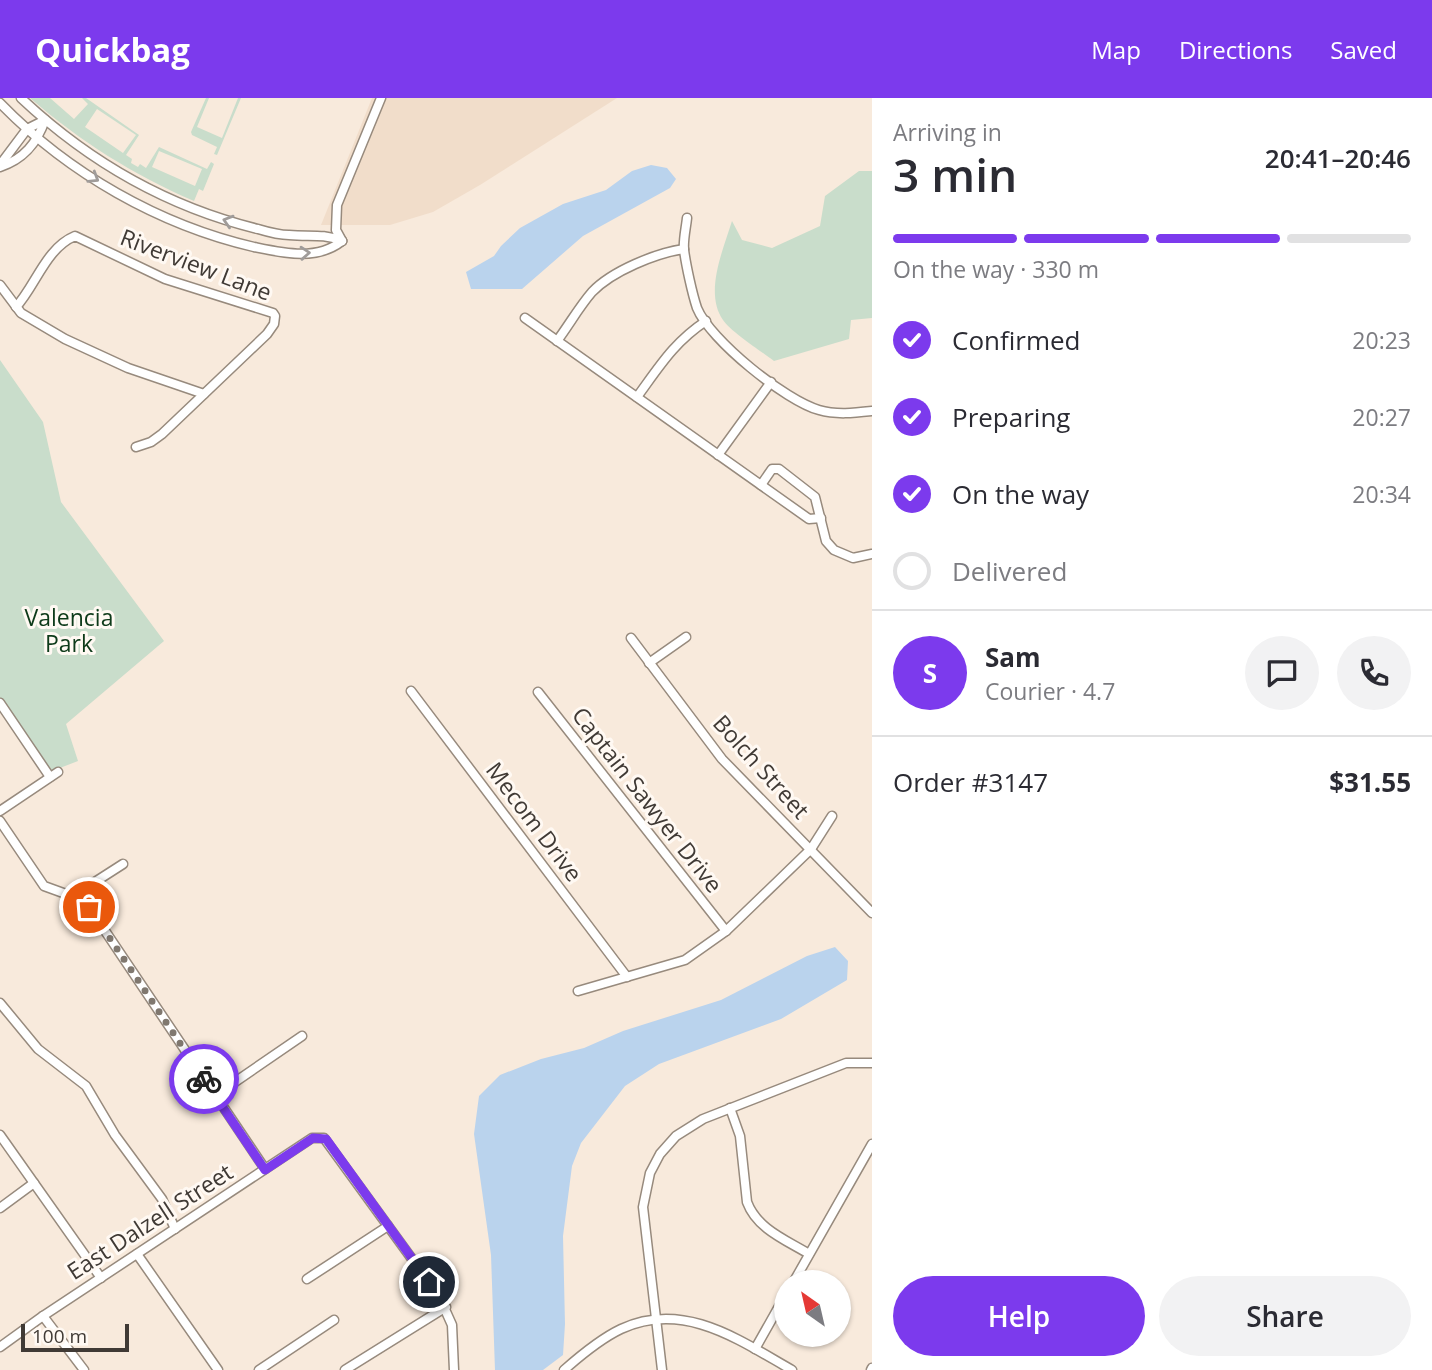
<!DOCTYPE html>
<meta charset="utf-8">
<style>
:root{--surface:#fff;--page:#f2f2f3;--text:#2b2b33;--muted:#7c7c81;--line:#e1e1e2;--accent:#7c3aed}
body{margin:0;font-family:"Open Sans",sans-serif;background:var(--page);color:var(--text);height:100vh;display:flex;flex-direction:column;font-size:26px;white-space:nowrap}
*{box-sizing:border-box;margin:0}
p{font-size:23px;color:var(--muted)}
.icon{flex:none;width:38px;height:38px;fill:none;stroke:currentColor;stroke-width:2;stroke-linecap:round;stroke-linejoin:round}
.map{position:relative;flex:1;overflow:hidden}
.drawer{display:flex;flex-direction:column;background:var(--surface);width:560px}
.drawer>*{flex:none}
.needle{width:46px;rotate:326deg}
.controls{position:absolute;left:774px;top:1172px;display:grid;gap:14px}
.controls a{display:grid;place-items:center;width:77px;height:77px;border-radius:50%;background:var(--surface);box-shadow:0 2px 5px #0004;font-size:35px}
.scale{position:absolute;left:21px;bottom:18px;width:108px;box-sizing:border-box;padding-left:7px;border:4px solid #403a35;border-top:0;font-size:19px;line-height:24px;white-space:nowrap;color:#403a35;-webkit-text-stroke:5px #fff9f3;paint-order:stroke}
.pin{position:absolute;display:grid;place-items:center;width:60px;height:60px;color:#fff;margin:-30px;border:4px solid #fff;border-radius:50%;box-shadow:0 2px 7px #0007}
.courier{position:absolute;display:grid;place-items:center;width:70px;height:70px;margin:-35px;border:5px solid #7c3aed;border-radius:50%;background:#fff;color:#222;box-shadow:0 2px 9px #0007}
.summary em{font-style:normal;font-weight:600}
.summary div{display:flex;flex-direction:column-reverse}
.summary{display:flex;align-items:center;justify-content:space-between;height:119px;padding:0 21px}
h1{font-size:46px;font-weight:600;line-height:52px}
.bar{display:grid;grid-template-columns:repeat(4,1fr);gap:10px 7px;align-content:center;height:84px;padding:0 21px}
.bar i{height:9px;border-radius:5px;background:var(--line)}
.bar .on{background:var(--accent)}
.bar p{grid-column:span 4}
.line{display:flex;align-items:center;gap:18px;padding:0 21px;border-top:2px solid var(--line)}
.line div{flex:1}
.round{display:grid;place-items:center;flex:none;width:74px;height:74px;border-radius:37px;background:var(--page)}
ol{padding:0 21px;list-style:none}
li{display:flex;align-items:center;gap:21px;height:77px}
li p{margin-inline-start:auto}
li .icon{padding:7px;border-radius:50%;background:var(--accent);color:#fff;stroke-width:4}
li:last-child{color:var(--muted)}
li i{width:38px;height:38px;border:4px solid var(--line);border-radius:50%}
.primary-button{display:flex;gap:14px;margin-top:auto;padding:14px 21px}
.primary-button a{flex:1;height:80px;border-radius:42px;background:var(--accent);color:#fff;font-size:28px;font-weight:600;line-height:80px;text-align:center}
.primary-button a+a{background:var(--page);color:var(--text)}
header{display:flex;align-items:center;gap:42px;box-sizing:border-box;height:98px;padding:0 35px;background:var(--accent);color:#fff}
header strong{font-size:33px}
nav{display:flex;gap:38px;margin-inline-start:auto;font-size:24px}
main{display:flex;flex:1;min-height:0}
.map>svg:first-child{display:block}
.built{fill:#f1ddca}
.green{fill:#c9ddcb;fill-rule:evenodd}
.water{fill:#bad3ed}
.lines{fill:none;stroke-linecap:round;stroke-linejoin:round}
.minor-casing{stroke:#978a7d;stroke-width:11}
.minor{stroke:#fff;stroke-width:8}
.oneway{stroke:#a09c9a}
.done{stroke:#80786f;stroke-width:7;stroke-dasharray:0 12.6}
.route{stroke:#7c3aed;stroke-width:9}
.labels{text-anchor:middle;stroke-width:6;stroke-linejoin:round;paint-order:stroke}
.street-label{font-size:23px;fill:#403a35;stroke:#fff9f3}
.park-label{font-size:23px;fill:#0d3a19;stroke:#fff9f3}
</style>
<header>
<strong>Quickbag</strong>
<nav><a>Map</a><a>Directions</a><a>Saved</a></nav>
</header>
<main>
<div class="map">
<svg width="872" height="1272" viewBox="0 0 872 1272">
<rect width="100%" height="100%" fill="#f8eadc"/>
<polygon class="built" points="372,0 617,0 480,87 433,114 390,127 321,127"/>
<g class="green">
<path d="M30,0H50L74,21L88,6L82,0H86L139,37L126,57L132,61L131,65L138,69L140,66L146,70L159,49L207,71L211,64L214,66L203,93L199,91L194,103C132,76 81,44 30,0ZM97,11L136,37L123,55L85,29ZM159,53L202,71L195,88L152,69Z"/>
<polygon points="206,0 209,0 197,29 222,40 238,0 241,0 217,57 214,56 217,49 192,37 191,34"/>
<path d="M859,73H872V220L851,222L849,241L774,263C761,253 731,234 723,222C704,195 723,152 732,123L742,142L772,150L820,128L825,98Z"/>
<polygon points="0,262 43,324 61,404 164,543 66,626 78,663 47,675 0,605"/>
</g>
<g class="water">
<polygon points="651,67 667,70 676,81 670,90 583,138 522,191 471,191 466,174 494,158 501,148 520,130 563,106 606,92 632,73"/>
<polygon points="835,849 848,863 847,882 781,921 659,966 625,988 581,1045 572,1068 563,1138 565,1226 563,1257 543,1272 495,1272 491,1157 474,1036 479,998 500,977 541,961 584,950 623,933 721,902 807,858"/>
</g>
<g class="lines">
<defs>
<g id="minor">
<path d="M21,0C88,63 168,109 258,131C268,134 279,137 289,137C311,139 321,135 342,143"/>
<path d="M0,5C68,75 159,127 254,149C283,155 317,163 342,143"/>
<polyline points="0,67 27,31 45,22"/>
<path d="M0,69C24,61 37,45 45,22"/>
<path d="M687,120C686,130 683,142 684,152C686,167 692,195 697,210C710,242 786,303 819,312C836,317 854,315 872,313"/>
<polyline points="342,143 336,132 337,107 381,0"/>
<polyline points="0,187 21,215 65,241 128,270 204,296"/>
<path d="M16,209C36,187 46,150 75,138L165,181L273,215L275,218L274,226L267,236L162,336L151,344L136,349"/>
<polyline points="525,220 809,421 821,420"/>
<path d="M557,243C569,227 579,209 592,194C612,173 656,155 684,151"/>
<path d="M637,299C659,269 674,244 706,223"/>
<polyline points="718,357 771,284"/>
<polyline points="761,387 772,371 779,371 815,399 826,443 834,452 853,460 872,456"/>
<polyline points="631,540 722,661 872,815"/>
<polyline points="649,565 686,539"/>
<polyline points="411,593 627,879"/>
<polyline points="538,594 726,833"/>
<polyline points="0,605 50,679"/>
<polyline points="0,713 58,674"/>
<polyline points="0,723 44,788 77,800 89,809 265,1071"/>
<polyline points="77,800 84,791 123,766"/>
<polyline points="578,893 685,862 726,833 811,751 832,718"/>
<polyline points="0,905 38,951 86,988 115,1037 162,1101 175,1131"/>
<polyline points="216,997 302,938"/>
<path d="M730,1010L740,1038L747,1104C757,1131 786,1142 809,1156"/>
<polyline points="0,1037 101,1180"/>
<polyline points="0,1110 34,1085"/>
<polyline points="137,1156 218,1272"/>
<polyline points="307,1181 388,1128"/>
<polyline points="793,1185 872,1046"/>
<polyline points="43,1218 84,1272"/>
<polyline points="0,1249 43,1218 312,1040 324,1040 439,1198 452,1227 454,1272"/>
<polyline points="755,1251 786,1196"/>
<polyline points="259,1272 334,1222"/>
<polyline points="345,1272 446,1209"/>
<path d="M564,1272C581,1257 600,1241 621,1231C684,1202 739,1242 792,1272"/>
<polyline points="662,1272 643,1109 650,1075 660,1056 676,1038 703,1021 846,965 872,965"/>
<polyline points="871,1272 872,1270"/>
</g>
</defs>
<use href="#minor" class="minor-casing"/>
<use href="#minor" class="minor"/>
</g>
<defs><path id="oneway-chevron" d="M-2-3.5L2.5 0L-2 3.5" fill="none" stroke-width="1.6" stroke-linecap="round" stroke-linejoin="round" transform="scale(1.75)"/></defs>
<g class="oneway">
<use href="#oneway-chevron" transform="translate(94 80) rotate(32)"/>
<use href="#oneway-chevron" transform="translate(228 123) rotate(-163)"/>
<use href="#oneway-chevron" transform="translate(305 155) rotate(-4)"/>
</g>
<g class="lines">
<polyline class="done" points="89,809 204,981"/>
<polyline class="route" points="204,981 265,1072 313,1040 326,1041 429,1184"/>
</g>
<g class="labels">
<g class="street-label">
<text transform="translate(196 167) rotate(21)" y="8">Riverview Lane</text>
<text transform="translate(761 669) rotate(48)" y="8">Bolch Street</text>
<text transform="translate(647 702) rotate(52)" y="8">Captain Sawyer Drive</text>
<text transform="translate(534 724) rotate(53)" y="8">Mecom Drive</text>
<text transform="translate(150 1124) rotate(-33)" y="8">East Dalzell Street</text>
</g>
<g class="park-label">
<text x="69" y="528">Valencia<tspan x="69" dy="26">Park</tspan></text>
</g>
</g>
</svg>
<div class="controls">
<a><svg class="needle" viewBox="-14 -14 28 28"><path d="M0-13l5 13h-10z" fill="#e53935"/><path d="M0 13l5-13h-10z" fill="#7c7c81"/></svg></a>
</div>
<div class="scale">100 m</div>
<div class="pin" style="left:89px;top:809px;background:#ea580c"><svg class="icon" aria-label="bag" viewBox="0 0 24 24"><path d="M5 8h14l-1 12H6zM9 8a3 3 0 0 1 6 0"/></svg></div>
<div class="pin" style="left:429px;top:1184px;background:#1f2937"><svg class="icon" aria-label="home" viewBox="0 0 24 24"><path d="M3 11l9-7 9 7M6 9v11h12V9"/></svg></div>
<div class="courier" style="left:204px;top:981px"><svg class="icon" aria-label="bike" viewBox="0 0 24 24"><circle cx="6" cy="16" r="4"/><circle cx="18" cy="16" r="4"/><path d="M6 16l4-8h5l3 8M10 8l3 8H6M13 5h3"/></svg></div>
</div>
<section class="drawer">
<div class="summary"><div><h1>3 min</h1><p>Arriving in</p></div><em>20:41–20:46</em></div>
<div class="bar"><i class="on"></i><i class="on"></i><i class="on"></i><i></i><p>On the way · 330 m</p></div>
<ol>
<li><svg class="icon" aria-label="check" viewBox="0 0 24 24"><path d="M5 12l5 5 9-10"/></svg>Confirmed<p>20:23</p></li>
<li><svg class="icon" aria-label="check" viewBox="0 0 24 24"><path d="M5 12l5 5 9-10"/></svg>Preparing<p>20:27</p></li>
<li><svg class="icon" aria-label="check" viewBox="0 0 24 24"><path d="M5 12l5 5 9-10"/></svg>On the way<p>20:34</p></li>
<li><i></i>Delivered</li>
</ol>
<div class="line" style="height:126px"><b class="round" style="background:var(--accent);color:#fff">S</b><div><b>Sam</b><p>Courier · 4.7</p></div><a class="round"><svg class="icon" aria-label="chat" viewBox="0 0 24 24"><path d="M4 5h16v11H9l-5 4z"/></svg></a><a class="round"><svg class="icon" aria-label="phone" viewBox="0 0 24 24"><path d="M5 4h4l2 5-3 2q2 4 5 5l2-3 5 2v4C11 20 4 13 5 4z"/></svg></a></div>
<div class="line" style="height:91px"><div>Order #3147</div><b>$31.55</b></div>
<div class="primary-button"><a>Help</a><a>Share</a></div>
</section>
</main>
